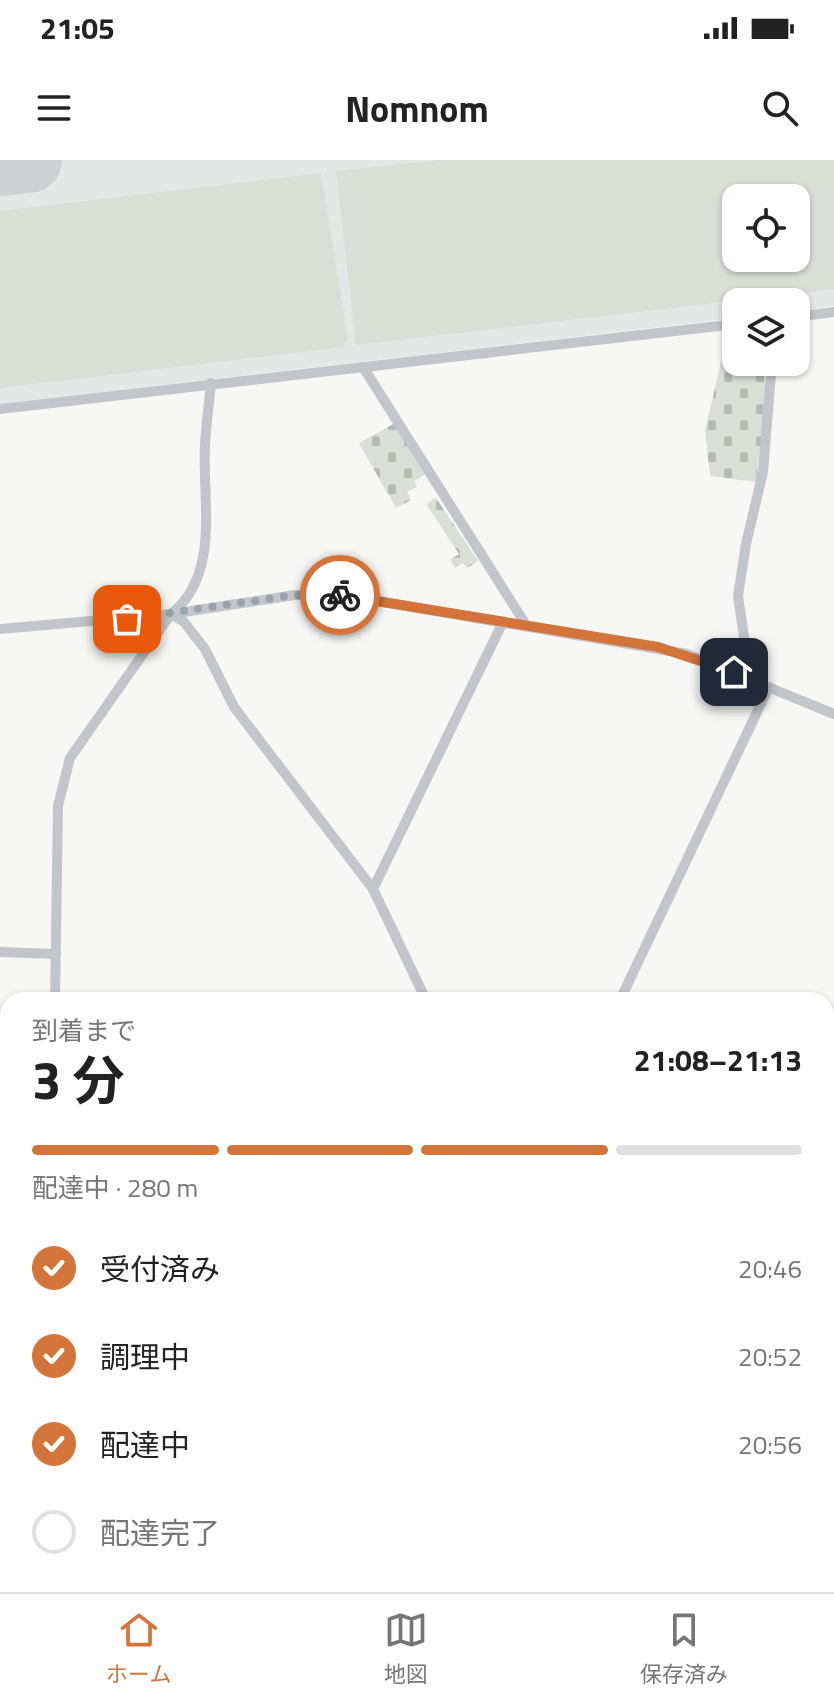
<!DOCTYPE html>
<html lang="ja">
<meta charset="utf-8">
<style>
:root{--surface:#fff;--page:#f2f2f2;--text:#222;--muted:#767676;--line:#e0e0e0;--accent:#d3743a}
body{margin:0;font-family:"Titillium Web","Noto Sans JP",sans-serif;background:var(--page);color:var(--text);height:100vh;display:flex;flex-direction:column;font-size:30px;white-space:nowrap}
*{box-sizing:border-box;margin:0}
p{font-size:26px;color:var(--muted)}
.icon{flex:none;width:44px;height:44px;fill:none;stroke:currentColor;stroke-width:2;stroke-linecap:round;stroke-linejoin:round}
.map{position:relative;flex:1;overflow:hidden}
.details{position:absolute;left:0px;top:832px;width:834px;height:600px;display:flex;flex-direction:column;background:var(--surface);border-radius:24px 24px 0 0;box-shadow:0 2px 6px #0004}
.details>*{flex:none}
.fabs{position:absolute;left:722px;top:24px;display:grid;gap:16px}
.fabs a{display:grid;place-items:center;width:88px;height:88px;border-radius:16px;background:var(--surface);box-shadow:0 2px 6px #0004;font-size:40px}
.pin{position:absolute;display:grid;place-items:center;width:68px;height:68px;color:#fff;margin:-34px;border-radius:16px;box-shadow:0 4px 12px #0006}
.courier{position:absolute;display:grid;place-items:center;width:80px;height:80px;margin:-40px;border:6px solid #d3743a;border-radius:50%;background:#fff;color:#222;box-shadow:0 2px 10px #0007}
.head em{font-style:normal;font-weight:700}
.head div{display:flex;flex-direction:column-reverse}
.head{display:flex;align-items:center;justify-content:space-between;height:136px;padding:0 32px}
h1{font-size:52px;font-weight:700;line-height:60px}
.bar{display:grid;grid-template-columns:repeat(4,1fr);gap:12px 8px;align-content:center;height:96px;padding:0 32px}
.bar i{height:10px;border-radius:6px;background:var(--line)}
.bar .active{background:var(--accent)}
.bar p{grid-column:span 4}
ol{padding:0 32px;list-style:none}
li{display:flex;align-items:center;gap:24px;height:88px}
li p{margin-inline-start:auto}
li .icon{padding:8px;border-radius:50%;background:var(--accent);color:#fff;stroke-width:4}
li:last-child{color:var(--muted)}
li i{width:44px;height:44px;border:4px solid var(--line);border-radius:50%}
.status{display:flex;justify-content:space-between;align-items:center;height:56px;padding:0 40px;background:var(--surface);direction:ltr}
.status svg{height:22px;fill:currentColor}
header{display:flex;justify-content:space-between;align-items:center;height:104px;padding:0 32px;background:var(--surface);font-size:36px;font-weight:700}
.dock{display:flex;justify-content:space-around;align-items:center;height:112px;border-top:2px solid var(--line);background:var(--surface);font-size:22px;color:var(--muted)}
.dock a{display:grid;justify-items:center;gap:4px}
.dock .active{color:var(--accent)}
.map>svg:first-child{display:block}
.built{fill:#e5e7e6;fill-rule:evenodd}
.green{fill:#d9ded7;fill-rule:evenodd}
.cemetery{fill:url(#cemetery-stones)}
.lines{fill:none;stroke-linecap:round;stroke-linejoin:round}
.taxiway{stroke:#ced0d2;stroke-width:26}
.runway{stroke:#ced0d2;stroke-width:66}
.minor{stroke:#c2c5c9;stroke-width:10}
.done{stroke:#9ba2ac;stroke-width:8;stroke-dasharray:0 14.4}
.route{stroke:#d3743a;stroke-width:10}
</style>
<div class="status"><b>21:05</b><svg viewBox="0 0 49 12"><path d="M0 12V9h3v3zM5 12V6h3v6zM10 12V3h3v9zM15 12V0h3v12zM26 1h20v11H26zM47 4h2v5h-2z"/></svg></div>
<header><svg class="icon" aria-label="menu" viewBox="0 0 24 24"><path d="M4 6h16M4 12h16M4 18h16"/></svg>Nomnom<svg class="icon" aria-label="search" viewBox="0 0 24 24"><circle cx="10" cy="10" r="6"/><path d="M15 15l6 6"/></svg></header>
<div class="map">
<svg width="834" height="1432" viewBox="0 0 834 1432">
<defs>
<pattern id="cemetery-stones" width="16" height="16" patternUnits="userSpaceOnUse" patternTransform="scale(2)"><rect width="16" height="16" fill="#d9ded7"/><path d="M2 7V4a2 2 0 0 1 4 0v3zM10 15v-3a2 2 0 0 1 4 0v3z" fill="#b4b9b4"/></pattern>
</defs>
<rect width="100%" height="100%" fill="#f7f8f6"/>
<path class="built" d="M0,0H834V146L796,151V142H736V158L0,244ZM736,38H796V98H736Z"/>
<g class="green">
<path d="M439,0H834V129L356,185L336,11ZM736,38H796V98H736Z"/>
<polygon points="321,13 348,180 343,187 0,228 0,51"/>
</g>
<g class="cemetery">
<polygon points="736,171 736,202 765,202 765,251 756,322 710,316 705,270 728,172"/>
<polygon points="395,263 425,315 414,321 417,327 407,332 411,340 396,348 359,283"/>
<polygon points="436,338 478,401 467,408 463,403 455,408 450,400 459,394 426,344"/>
</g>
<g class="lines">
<polyline class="taxiway" points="16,0 16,1"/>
<polyline class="runway" points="0,3 29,0"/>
<g class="minor">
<polyline points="796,157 834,152"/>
<polyline points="363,207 526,465"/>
<polyline points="0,249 736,164"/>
<polyline points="171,454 184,462 205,489 234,547 373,729 426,840"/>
<polyline points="0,469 171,454 295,435 341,435 687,494 834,554"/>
<polyline points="750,518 738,436 746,384 763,312 772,202"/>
<polyline points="373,729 503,462"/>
<polyline points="0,792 56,794"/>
<path d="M55,840L58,646L70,598L171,454C221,414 202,342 205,285C206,265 209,244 211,223"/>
<polyline points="620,840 769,527"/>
<polyline points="826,972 834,975"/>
<polyline points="0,998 8,970"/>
<polyline points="826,1103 834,1086"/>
<polyline points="826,1302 834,1306"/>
<polyline points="390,1424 407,1432"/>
<polyline points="354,1432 356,1424"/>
<polyline points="670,1432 674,1424"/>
</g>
</g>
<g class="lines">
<polyline class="done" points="127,459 295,435 340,435"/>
<polyline class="route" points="340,435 658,487 734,512"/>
</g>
</svg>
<div class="fabs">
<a><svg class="icon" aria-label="locate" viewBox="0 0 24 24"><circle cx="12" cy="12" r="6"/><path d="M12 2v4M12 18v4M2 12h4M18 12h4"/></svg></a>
<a><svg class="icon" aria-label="layers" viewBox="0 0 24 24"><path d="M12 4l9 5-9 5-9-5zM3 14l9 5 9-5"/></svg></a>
</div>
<div class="pin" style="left:127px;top:459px;background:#ea580c"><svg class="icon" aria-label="bag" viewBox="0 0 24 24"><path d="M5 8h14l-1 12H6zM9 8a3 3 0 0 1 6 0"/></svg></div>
<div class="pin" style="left:734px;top:512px;background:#1f2937"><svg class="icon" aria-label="home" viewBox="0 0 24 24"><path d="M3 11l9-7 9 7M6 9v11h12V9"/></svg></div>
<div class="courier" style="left:340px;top:435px"><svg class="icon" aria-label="bike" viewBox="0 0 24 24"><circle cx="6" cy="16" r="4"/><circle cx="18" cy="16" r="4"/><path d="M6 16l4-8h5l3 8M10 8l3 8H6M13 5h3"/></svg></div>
<section class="details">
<div class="head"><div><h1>3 分</h1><p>到着まで</p></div><em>21:08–21:13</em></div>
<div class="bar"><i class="active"></i><i class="active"></i><i class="active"></i><i></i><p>配達中 · 280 m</p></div>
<ol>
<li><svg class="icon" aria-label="check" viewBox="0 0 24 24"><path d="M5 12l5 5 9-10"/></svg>受付済み<p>20:46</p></li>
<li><svg class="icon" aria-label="check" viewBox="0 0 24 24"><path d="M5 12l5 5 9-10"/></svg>調理中<p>20:52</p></li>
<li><svg class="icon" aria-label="check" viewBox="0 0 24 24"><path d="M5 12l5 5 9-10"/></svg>配達中<p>20:56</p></li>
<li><i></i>配達完了</li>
</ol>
</section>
</div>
<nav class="dock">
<a class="active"><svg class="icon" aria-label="home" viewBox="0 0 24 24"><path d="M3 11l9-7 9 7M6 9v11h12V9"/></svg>ホーム</a>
<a><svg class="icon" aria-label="map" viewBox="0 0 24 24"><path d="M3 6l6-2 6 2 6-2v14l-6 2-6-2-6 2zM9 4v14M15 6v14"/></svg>地図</a>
<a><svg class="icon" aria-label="saved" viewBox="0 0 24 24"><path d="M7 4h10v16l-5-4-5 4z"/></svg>保存済み</a>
</nav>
